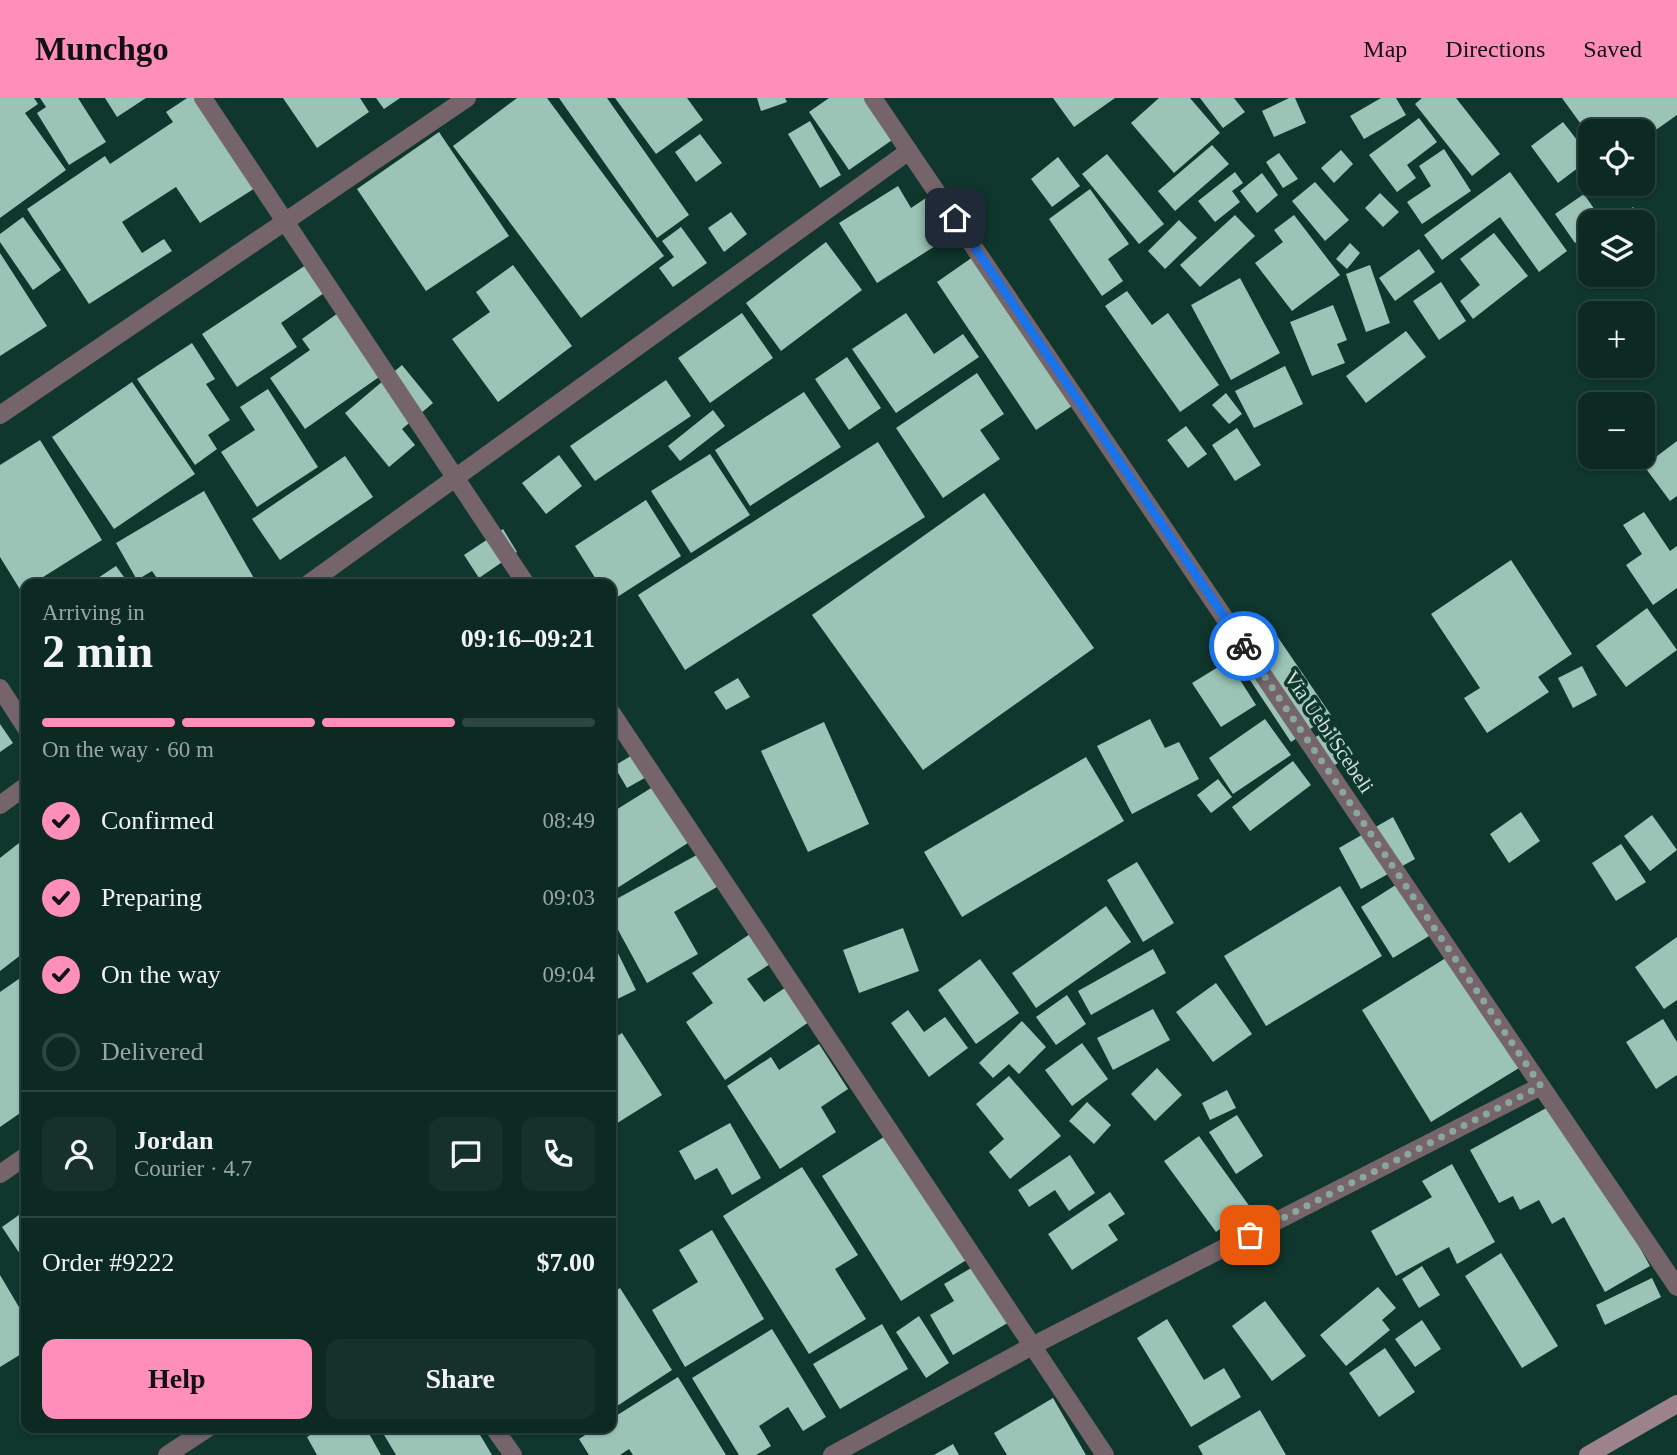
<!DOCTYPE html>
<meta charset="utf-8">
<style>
:root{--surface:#0c2922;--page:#15312a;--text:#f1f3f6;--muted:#9aa6a5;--line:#2c4540;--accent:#ff8eba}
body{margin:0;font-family:Georgia,serif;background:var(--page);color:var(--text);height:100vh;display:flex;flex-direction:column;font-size:26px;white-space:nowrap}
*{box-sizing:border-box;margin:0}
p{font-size:23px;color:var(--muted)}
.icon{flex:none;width:38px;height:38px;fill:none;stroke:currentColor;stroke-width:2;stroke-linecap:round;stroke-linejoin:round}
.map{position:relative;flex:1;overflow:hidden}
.details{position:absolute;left:21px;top:481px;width:595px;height:854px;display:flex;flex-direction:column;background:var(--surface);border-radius:14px;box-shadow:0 2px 5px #0004,0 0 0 2px var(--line)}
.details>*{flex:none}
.tools{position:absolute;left:1578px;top:21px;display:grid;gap:14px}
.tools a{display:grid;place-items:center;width:77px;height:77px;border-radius:14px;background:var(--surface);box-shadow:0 2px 5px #0004,0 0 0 2px var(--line);font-size:35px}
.pin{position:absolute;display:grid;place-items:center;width:60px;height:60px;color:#fff;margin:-30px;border-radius:14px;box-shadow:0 4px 10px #0006}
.courier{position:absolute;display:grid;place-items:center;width:70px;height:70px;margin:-35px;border:5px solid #1a73e8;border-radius:50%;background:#fff;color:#222;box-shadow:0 2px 9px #0007}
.headline em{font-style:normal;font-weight:600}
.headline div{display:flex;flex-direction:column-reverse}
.headline{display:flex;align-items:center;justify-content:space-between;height:119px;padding:0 21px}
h1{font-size:46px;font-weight:600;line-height:52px}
.bar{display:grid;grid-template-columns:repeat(4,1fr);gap:10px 7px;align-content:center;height:84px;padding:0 21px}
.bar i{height:9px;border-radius:5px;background:var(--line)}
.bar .current{background:var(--accent)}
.bar p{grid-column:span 4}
.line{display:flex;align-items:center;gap:18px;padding:0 21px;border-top:2px solid var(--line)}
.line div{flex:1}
.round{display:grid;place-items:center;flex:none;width:74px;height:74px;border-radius:14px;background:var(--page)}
ol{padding:0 21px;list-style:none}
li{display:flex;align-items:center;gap:21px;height:77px}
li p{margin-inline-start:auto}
li .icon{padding:7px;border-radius:50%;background:var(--accent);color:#111;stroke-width:4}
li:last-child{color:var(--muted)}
li i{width:38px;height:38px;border:4px solid var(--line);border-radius:50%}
.action{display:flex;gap:14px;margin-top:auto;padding:14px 21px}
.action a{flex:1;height:80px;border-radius:14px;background:var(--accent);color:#111;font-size:28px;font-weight:600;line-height:80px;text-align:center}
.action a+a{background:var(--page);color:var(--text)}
header{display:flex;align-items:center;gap:42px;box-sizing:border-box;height:98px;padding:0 35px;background:var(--accent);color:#111}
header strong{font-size:33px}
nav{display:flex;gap:38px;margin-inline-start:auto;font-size:24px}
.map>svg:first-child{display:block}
.building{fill:#9bc4b6}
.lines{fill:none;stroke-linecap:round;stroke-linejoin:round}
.minor{stroke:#75656a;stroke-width:18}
.secondary{stroke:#9c838b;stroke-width:18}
.done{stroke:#8ba69d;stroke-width:7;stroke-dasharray:0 12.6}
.route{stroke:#1a73e8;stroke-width:9}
.labels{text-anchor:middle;stroke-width:7;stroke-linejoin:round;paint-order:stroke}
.street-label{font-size:21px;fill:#cde1da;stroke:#10372d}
</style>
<header>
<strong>Munchgo</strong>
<nav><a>Map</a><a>Directions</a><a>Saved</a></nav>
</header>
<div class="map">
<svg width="1677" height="1357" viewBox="0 0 1677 1357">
<rect width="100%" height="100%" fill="#10372d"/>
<g class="building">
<polygon points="0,0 34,0 38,6 25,15 66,72 0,120"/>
<polygon points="40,0 78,0 106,44 69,67 37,15 46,9"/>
<polygon points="105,0 146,0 117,19"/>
<polygon points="187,0 203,0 260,87 200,125 176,89 122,124 142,155 164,141 172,153 89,206 27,111 105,58 110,66 173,24 166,14"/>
<polygon points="283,0 360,0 369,14 317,50"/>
<polygon points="376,0 400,0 384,11"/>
<polygon points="517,0 547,0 664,158 581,220 453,48"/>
<polygon points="559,0 607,0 689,117 657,140"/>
<polygon points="615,0 687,0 703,22 656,56"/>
<polygon points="757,0 785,0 787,4 761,13"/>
<polygon points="829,0 867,0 895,40 849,72 809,14"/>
<polygon points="1053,0 1115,0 1074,29"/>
<polygon points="1159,0 1190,0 1220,35 1174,75 1131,25"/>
<polygon points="1200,0 1234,0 1245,14 1223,30"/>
<polygon points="1289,0 1295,0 1306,25 1274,39 1262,13"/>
<polygon points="1381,0 1396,0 1406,17 1364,41 1350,18"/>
<polygon points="1422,0 1456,0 1500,56 1472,78 1415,6"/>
<polygon points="1562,0 1677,0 1677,17 1643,41 1643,33 1591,33 1591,40"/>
<polygon points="1419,20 1437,44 1407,67 1416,80 1397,94 1369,57"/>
<polygon points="810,23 841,77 820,90 788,36"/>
<polygon points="1563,24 1591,60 1558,85 1531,48"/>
<polygon points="439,34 509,138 426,193 357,91"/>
<polygon points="700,36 722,65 696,84 675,54"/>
<polygon points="1212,47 1229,66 1175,113 1158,93"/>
<polygon points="1444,51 1471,93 1422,126 1407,104 1431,88 1419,68"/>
<polygon points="1341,52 1353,66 1334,85 1321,70"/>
<polygon points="1279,55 1298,81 1283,90 1266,64"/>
<polygon points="1107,56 1164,126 1139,146 1082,76"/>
<polygon points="1058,59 1080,88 1052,109 1031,81"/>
<polygon points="1235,74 1243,85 1232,93 1240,104 1215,124 1198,103"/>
<polygon points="1510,74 1567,153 1539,174 1500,119 1442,162 1424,137"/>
<polygon points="1262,75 1278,97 1257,115 1240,93"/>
<polygon points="1315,84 1349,122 1325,143 1292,103"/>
<polygon points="898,88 911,110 941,90 965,129 877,185 839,125"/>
<polygon points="1090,91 1129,146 1108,161 1123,183 1102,198 1049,121"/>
<polygon points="1380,95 1399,114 1383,129 1365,110"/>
<polygon points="1584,96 1603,124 1591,124 1591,134 1575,145 1555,116"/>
<polygon points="1633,109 1654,138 1643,146 1643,124 1613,124"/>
<polygon points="731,114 747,136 724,154 708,130"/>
<polygon points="1235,117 1255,138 1200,189 1180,167"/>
<polygon points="1294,117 1340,177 1292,213 1255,165 1283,144 1274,132"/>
<polygon points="23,119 61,172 33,192 0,144 0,136"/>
<polygon points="1179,122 1197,140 1165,171 1148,153"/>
<polygon points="681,129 707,165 673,189 659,170 674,159 662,143"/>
<polygon points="1494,135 1528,178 1473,221 1460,203 1480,187 1460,161"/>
<polygon points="1591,140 1591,166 1578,149"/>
<polygon points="826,144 862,192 781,253 746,205"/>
<polygon points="1350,145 1360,155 1347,171 1336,161"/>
<polygon points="1419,151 1435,174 1395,203 1379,180"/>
<polygon points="980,154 1081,302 1036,332 937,184"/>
<polygon points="0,155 47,228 0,258"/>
<polygon points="306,167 324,195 281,225 297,249 237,289 202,236"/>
<polygon points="513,167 572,248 498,304 452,241 490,214 476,194"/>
<polygon points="1370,167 1390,225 1366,234 1346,176"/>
<polygon points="1240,180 1280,255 1231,282 1191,207"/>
<polygon points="1441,184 1466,223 1439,242 1413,203"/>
<polygon points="1127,193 1152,227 1168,215 1219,287 1180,314 1105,208"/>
<polygon points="1333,207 1347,242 1337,246 1345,265 1312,278 1290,224"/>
<polygon points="345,210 389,272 305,331 270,280 310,252 302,241"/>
<polygon points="742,215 773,260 710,305 678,260"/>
<polygon points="906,215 934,256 963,236 979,259 896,315 852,251"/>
<polygon points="1406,233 1426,259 1366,305 1346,278"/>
<polygon points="192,245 215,281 206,286 230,322 208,337 217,351 195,367 137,281"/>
<polygon points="847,259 881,310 849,332 815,281"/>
<polygon points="402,267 433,305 402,331 415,347 389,369 345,315"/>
<polygon points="1285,268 1303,306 1254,330 1235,293"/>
<polygon points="977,275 1004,316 980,332 1000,361 943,400 896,330"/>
<polygon points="666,282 691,318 595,383 570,348"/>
<polygon points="132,284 195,376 114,431 52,339"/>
<polygon points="268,291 318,369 257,409 221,354 255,332 240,309"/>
<polygon points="804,294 841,349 750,408 715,352"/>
<polygon points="1226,295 1242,316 1229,326 1212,307"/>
<polygon points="713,312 725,328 680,363 668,348"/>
<polygon points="1186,328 1207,356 1188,370 1167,342"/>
<polygon points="1237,330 1261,367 1235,383 1212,347"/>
<polygon points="40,342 102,442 32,486 26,486 21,493 0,459 0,367"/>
<polygon points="1677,343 1677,398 1670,403 1644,368"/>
<polygon points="878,344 925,419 685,572 638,497"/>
<polygon points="710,356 750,417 691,455 651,393"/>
<polygon points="559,357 582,388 546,416 522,385"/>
<polygon points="345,358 373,399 280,462 252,421"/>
<polygon points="204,393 255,482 247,486 225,486 222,482 214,486 161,486 152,473 137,482 116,445"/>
<polygon points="984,395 1094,550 923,672 812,517"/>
<polygon points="646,402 681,458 611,503 611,486 599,486 575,448"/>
<polygon points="1644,414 1670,453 1677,448 1677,490 1653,507 1626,467 1642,456 1623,427"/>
<polygon points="503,431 517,454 479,480 464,457"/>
<polygon points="1511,462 1572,556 1538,579 1549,594 1487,635 1464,600 1480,590 1431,516"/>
<polygon points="116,468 129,486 89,486"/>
<polygon points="1647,510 1677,552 1626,589 1596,548"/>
<polygon points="1277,538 1331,617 1291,644 1238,564"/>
<polygon points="1228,563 1256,607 1221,629 1192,585"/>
<polygon points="1582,568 1597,597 1573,610 1558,580"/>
<polygon points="738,580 750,599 726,612 714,594"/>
<polygon points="1150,621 1165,650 1179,644 1199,681 1132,716 1097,648"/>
<polygon points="1265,621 1291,657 1233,696 1209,660"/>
<polygon points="824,624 869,726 808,754 761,653"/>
<polygon points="0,626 13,645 0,654"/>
<polygon points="1336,627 1353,656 1325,673 1307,644"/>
<polygon points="644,650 657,673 627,690 614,668"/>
<polygon points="1086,659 1124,723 962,819 924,754"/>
<polygon points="1293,663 1311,687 1250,733 1232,709"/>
<polygon points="1218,681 1232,699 1211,715 1197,697"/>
<polygon points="656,687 691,743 611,794 611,748 616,744 611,735 611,715"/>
<polygon points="1521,714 1540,743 1509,765 1490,736"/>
<polygon points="1652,717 1677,752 1650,773 1624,738"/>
<polygon points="1393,719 1415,761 1361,791 1339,750"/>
<polygon points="19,745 26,755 26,853 0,873 0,760"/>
<polygon points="1621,746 1646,784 1616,803 1592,765"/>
<polygon points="704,753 722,786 674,814 698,856 647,885 611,819 611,804"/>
<polygon points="1137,764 1174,825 1143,844 1107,782"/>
<polygon points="1402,783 1434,835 1393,860 1361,809"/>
<polygon points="1340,788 1382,858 1266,928 1224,858"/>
<polygon points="1106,808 1131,844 1036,910 1012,875"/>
<polygon points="903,830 919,873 859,895 843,852"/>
<polygon points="750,836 770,866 747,881 764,904 792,885 816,919 725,982 686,924 713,905 692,875"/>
<polygon points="1677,839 1677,902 1664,911 1635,869"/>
<polygon points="611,841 636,892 611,904"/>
<polygon points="1153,851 1166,875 1091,917 1078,893"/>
<polygon points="1449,858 1519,970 1431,1024 1362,912"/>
<polygon points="980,861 1019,915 976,946 938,892"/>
<polygon points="26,876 26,1011 0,1029 0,894"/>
<polygon points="1216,885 1252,936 1213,964 1176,914"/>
<polygon points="1067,897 1086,926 1056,947 1036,919"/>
<polygon points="1153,911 1170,942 1113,972 1097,940"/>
<polygon points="908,912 924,934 945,919 968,950 929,979 891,925"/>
<polygon points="1663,921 1677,944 1677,977 1656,991 1626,944"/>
<polygon points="1022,923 1046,949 1019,976 1009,966 993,980 979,965"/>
<polygon points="622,935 662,997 611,1029 611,942"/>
<polygon points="1082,945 1108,981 1072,1008 1045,972"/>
<polygon points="819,946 848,991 821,1009 836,1034 780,1071 727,988 771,959 779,972"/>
<polygon points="1157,970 1182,997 1155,1023 1131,996"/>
<polygon points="1009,978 1061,1038 1010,1081 989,1054 1004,1041 976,1006"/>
<polygon points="1227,992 1236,1010 1210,1022 1202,1005"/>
<polygon points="1559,1003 1650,1168 1605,1194 1564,1119 1552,1126 1539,1102 1520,1112 1513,1098 1499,1105 1470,1052"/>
<polygon points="1087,1004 1111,1027 1094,1046 1069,1023"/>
<polygon points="1237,1017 1263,1058 1236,1076 1209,1034"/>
<polygon points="730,1025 761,1080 732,1097 717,1070 695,1082 679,1053"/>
<polygon points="890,1035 968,1161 901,1203 822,1078"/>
<polygon points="1199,1038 1250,1109 1216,1134 1164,1063"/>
<polygon points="1070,1057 1095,1095 1069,1113 1055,1092 1029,1109 1018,1092"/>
<polygon points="1452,1066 1495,1144 1457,1166 1449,1149 1396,1178 1371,1133 1432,1099 1422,1083"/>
<polygon points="802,1069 858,1157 835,1171 866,1221 809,1256 723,1118"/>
<polygon points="1110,1094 1125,1116 1108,1127 1118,1142 1072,1172 1048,1136"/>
<polygon points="26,1112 26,1165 2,1129"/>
<polygon points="712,1132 764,1221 685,1269 652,1212 698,1184 679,1152"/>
<polygon points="1501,1155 1558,1248 1522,1270 1465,1178"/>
<polygon points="978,1166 1011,1223 953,1257 930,1217 954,1203 944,1186"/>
<polygon points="1422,1168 1440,1197 1419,1210 1402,1181"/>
<polygon points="0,1177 26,1221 26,1253 0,1269"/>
<polygon points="1652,1180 1661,1199 1605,1227 1596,1207"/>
<polygon points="1378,1189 1396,1210 1382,1222 1390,1232 1346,1268 1320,1237"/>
<polygon points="620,1190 672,1272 614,1310 611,1305 611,1196"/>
<polygon points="1265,1203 1306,1258 1272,1283 1232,1228"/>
<polygon points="919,1218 949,1265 926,1280 896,1234"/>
<polygon points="1167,1221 1204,1282 1224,1270 1241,1299 1191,1329 1137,1240"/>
<polygon points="1422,1222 1441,1251 1415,1269 1395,1241"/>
<polygon points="882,1226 908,1271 840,1311 813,1266"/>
<polygon points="772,1231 826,1319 803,1333 788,1309 759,1328 771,1348 756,1357 739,1357 692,1280"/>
<polygon points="1385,1250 1415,1294 1379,1319 1349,1275"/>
<polygon points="678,1279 726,1357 633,1357 629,1351 620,1357 589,1357 579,1341 596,1330 611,1330 611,1321"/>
<polygon points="1053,1300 1086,1357 1007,1357 994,1335"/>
<polygon points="1260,1312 1286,1357 1203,1357 1198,1348"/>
<polygon points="322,1330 366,1330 381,1357 317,1357 307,1339"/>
<polygon points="380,1330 476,1330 492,1357 396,1357"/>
<polygon points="953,1346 959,1357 934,1357"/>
</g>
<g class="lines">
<g class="minor">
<polyline points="203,0 526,486"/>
<polyline points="873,0 1677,1189"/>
<polyline points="0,317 467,0"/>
<polyline points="308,486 909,53"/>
<polyline points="0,590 26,630"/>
<polyline points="611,614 1105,1357"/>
<polyline points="0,707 26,688"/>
<polyline points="0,1076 26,1058"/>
<polyline points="494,1330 513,1357"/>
<polyline points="167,1357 208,1330"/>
<polyline points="832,1357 1032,1248 1541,988"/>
</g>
<polyline class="secondary" points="1588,1357 1677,1306"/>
</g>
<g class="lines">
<polyline class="done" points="1244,548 1541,988 1250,1137"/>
<polyline class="route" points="955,120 1244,548"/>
</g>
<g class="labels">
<g class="street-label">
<text transform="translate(1329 634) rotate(56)" y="7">Via Uebi Scebeli</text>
</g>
</g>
</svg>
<div class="tools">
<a><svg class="icon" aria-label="locate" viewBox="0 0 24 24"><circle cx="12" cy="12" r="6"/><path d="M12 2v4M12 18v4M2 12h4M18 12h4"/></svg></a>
<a><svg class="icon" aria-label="layers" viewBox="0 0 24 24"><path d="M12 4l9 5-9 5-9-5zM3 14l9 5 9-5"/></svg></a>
<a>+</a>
<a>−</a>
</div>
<div class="pin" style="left:1250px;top:1137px;background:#ea580c"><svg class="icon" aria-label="bag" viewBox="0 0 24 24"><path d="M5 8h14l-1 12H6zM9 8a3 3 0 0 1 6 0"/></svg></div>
<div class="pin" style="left:955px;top:120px;background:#1f2937"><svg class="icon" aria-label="home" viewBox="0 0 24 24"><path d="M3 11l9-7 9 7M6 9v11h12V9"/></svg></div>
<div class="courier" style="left:1244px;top:548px"><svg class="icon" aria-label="bike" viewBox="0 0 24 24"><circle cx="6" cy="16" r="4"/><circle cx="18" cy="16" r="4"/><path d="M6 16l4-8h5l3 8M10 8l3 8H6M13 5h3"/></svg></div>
<section class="details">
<div class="headline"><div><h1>2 min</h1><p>Arriving in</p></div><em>09:16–09:21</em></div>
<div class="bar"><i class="current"></i><i class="current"></i><i class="current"></i><i></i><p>On the way · 60 m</p></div>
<ol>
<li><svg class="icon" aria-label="check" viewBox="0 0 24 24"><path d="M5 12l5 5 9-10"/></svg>Confirmed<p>08:49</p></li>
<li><svg class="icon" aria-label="check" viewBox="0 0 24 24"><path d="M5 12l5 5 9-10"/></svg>Preparing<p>09:03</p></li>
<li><svg class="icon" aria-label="check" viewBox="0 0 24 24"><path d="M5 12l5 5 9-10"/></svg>On the way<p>09:04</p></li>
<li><i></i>Delivered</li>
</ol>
<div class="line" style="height:126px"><a class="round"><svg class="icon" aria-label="person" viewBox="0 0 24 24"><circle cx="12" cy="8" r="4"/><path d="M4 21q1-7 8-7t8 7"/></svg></a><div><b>Jordan</b><p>Courier · 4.7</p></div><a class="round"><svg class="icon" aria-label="chat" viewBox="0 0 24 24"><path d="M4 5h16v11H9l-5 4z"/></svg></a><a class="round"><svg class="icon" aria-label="phone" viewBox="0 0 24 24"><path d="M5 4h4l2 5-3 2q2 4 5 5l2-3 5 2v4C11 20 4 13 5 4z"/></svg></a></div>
<div class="line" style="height:91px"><div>Order #9222</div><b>$7.00</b></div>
<div class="action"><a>Help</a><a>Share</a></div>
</section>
</div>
